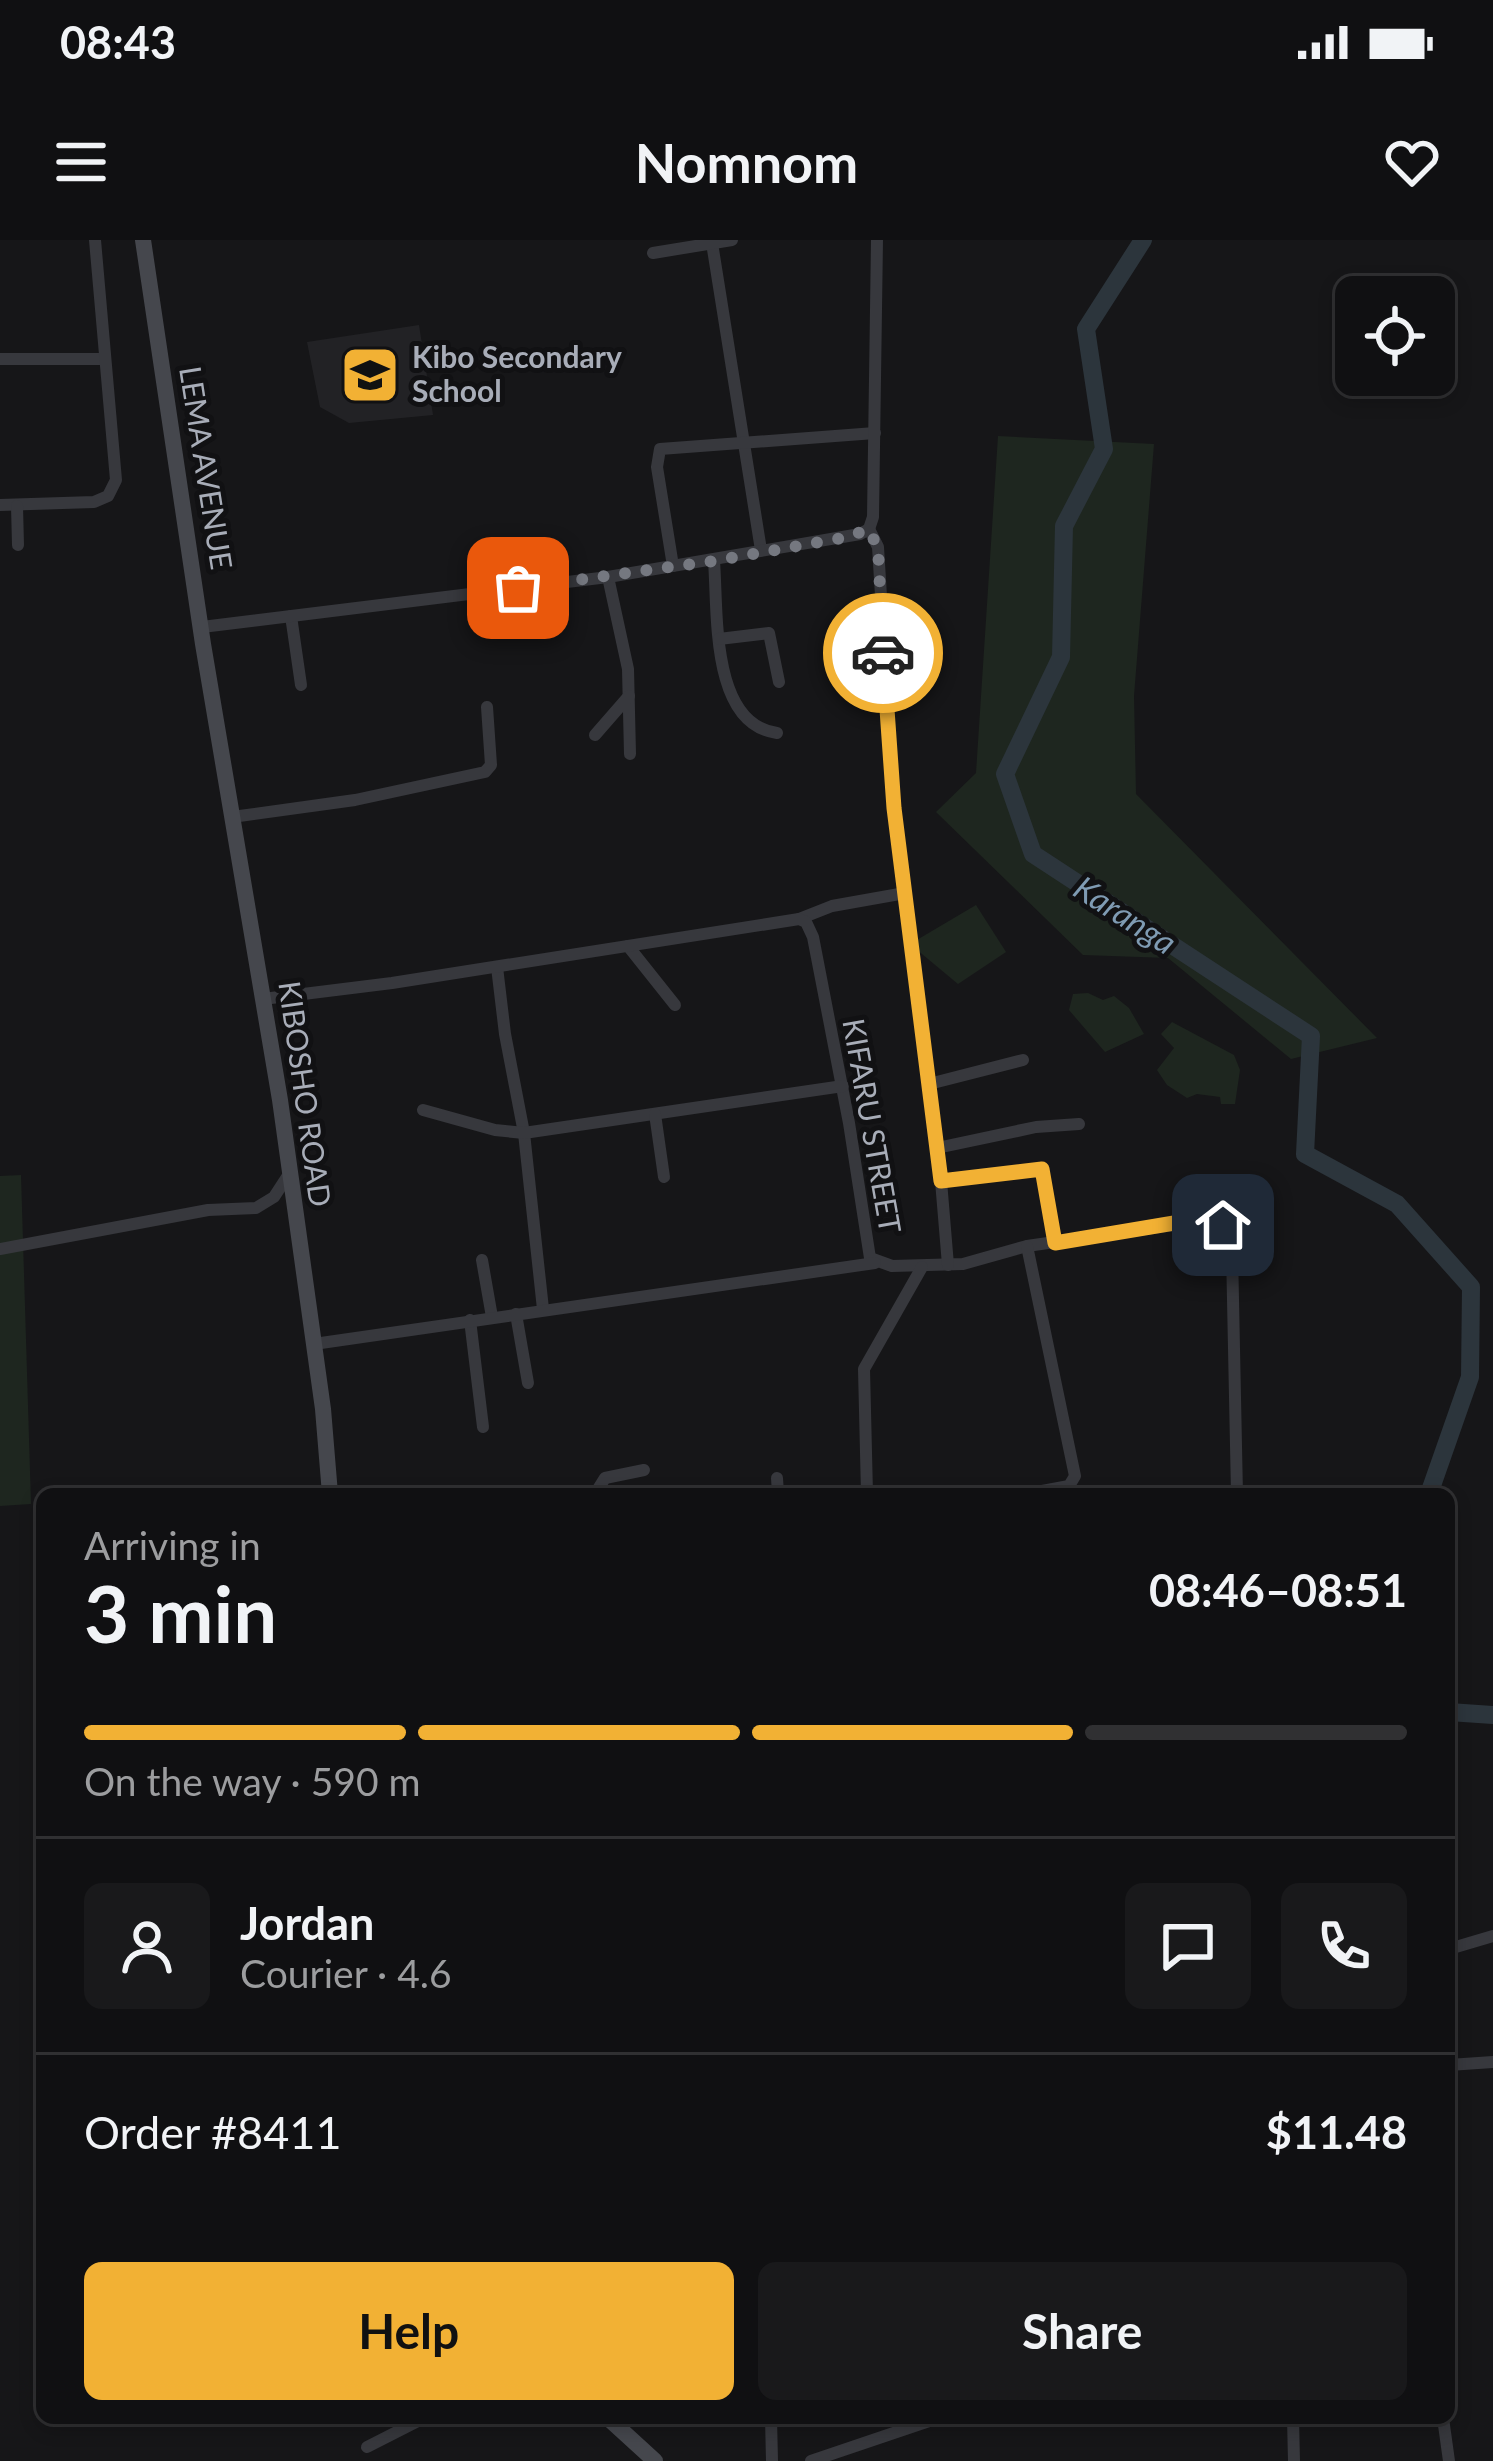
<!DOCTYPE html>
<meta charset="utf-8">
<style>
:root{--surface:#101012;--page:#19191b;--text:#f1f3f6;--muted:#9c9d9f;--line:#303032;--accent:#f2b134}
body{margin:0;font-family:Lato,sans-serif;background:var(--page);color:var(--text);height:100vh;display:flex;flex-direction:column;font-size:45px;white-space:nowrap}
*{box-sizing:border-box;margin:0}
p{font-size:39px;color:var(--muted)}
.icon{flex:none;width:66px;height:66px;fill:none;stroke:currentColor;stroke-width:2;stroke-linecap:round;stroke-linejoin:round}
.map{position:relative;flex:1;overflow:hidden}
.sheet{position:absolute;left:36px;top:1248px;width:1419px;height:936px;display:flex;flex-direction:column;background:var(--surface);border-radius:18px;box-shadow:0 6px 18px #0003,0 0 0 3px var(--line)}
.sheet>*{flex:none}
.tools{position:absolute;left:1335px;top:36px;display:grid;gap:24px}
.tools a{display:grid;place-items:center;width:120px;height:120px;border-radius:18px;background:var(--surface);box-shadow:0 6px 18px #0003,0 0 0 3px var(--line);font-size:60px}
.pin{position:absolute;display:grid;place-items:center;width:102px;height:102px;color:#fff;margin:-51px;border-radius:24px;box-shadow:0 6px 18px #0006}
.courier{position:absolute;display:grid;place-items:center;width:120px;height:120px;margin:-60px;border:9px solid #f2b134;border-radius:50%;background:#fff;color:#222;box-shadow:0 3px 15px #0007}
.head em{font-style:normal;font-weight:700}
.head div{display:flex;flex-direction:column-reverse}
.head{display:flex;align-items:center;justify-content:space-between;height:204px;padding:0 48px}
h1{font-size:78px;font-weight:700;line-height:90px}
.bar{display:grid;grid-template-columns:repeat(4,1fr);gap:18px 12px;align-content:center;height:144px;padding:0 48px}
.bar i{height:15px;border-radius:9px;background:var(--line)}
.bar .selected{background:var(--accent)}
.bar p{grid-column:span 4}
.line{display:flex;align-items:center;gap:30px;padding:0 48px;border-top:3px solid var(--line)}
.line div{flex:1}
.round{display:grid;place-items:center;flex:none;width:126px;height:126px;border-radius:18px;background:var(--page)}
.primary-button{display:flex;gap:24px;margin-top:auto;padding:24px 48px}
.primary-button a{flex:1;height:138px;border-radius:18px;background:var(--accent);color:#111;font-size:48px;font-weight:700;line-height:138px;text-align:center}
.primary-button a+a{background:var(--page);color:var(--text)}
.status{display:flex;justify-content:space-between;align-items:center;height:84px;padding:0 60px;background:var(--surface);direction:ltr}
.status svg{height:33px;fill:currentColor}
header{display:flex;justify-content:space-between;align-items:center;height:156px;padding:0 48px;background:var(--surface);font-size:54px;font-weight:700}
.map>svg:first-child{display:block}
.built{fill:#222225}
.green{fill:#1e261f}
.lines{fill:none;stroke-linecap:round;stroke-linejoin:round}
.river{stroke:#2c353c;stroke-width:18}
.street{stroke:#37383d;stroke-width:12}
.secondary{stroke:#45474d;stroke-width:16}
.done{stroke:#757880;stroke-width:12;stroke-dasharray:0 21.6}
.route{stroke:#f2b134;stroke-width:15}
.labels{text-anchor:middle;stroke-width:10;stroke-linejoin:round;paint-order:stroke}
.poi-label{font-size:30px;font-weight:bold;fill:#a8adb8;stroke:#111113;text-anchor:start}
.street-label{font-size:30px;fill:#a8adb8;stroke:#111113}
.water-label{font-size:33px;font-style:italic;fill:#7f9bb3;stroke:#111113}
</style>
<div class="status"><b>08:43</b><svg viewBox="0 0 49 12"><path d="M0 12V9h3v3zM5 12V6h3v6zM10 12V3h3v9zM15 12V0h3v12zM26 1h20v11H26zM47 4h2v5h-2z"/></svg></div>
<header><svg class="icon" aria-label="menu" viewBox="0 0 24 24"><path d="M4 6h16M4 12h16M4 18h16"/></svg>Nomnom<svg class="icon" aria-label="heart" viewBox="0 0 24 24"><path d="M12 20l-8-8c-3-5 5-10 8-4 3-6 11-1 8 4z"/></svg></header>
<div class="map">
<svg width="1493" height="2221" viewBox="0 0 1493 2221">
<rect width="100%" height="100%" fill="#161618"/>
<polygon class="built" points="419,85 433,175 349,183 320,167 307,102"/>
<g class="green">
<polygon points="998,196 1154,204 1134,456 1136,554 1377,798 1291,819 1168,718 1083,715 936,572 976,533"/>
<polygon points="976,665 1006,712 958,744 910,704"/>
<polygon points="1088,753 1103,760 1114,756 1129,768 1144,794 1105,812 1069,770 1073,754"/>
<polygon points="1172,782 1234,815 1240,830 1235,864 1221,864 1220,857 1197,854 1187,858 1167,845 1157,830 1174,808 1161,794"/>
<polygon points="21,935 31,1264 0,1266 0,936"/>
</g>
<g class="lines">
<g class="river">
<polyline points="1143,0 1086,89 1104,209 1064,286 1061,417 1005,534 1033,614 1311,796 1305,914 1397,964 1471,1047 1470,1137 1429,1254"/>
<polyline points="1449,1472 1493,1475"/>
</g>
<g class="street">
<polyline points="712,3 761,310"/>
<polyline points="653,13 732,0"/>
<polyline points="0,119 105,119"/>
<polyline points="0,265 94,262 108,256 116,240 95,0"/>
<polyline points="17,266 18,305"/>
<polyline points="869,289 878,307 894,568 941,941 1042,929 1055,1003"/>
<path d="M714,321C718,371 710,484 777,493"/>
<polyline points="673,326 657,227 660,209 875,193"/>
<polyline points="608,337 628,429 630,514"/>
<polyline points="291,376 301,445"/>
<polyline points="202,387 608,337 860,294 869,289 873,277 877,0"/>
<polyline points="719,399 769,393 779,442"/>
<polyline points="595,495 629,456"/>
<polyline points="232,577 355,560 485,532 491,525 487,467"/>
<polyline points="799,679 832,666 905,653"/>
<polyline points="628,706 675,765"/>
<polyline points="497,727 505,794 524,893 543,1069"/>
<polyline points="263,759 392,743 799,679 806,682 813,697 849,883 870,1018 892,1026 963,1024 1027,1006 1215,979 1223,985 1232,1011 1237,1254"/>
<polyline points="929,844 1023,820"/>
<polyline points="423,870 495,890 524,893 843,846"/>
<polyline points="655,874 664,937"/>
<polyline points="937,908 1036,887 1079,884"/>
<polyline points="941,941 948,1025"/>
<polyline points="0,1009 208,970 256,968 274,957 289,934"/>
<polyline points="482,1020 492,1077"/>
<polyline points="516,1074 528,1143"/>
<polyline points="470,1080 483,1187"/>
<polyline points="314,1104 875,1023"/>
<polyline points="777,1238 778,1254"/>
<polyline points="595,1254 605,1238 644,1230"/>
<polyline points="867,1254 864,1129 922,1027"/>
<polyline points="1026,1254 1069,1246 1075,1236 1027,1006"/>
<polyline points="1449,1709 1493,1696"/>
<polyline points="1449,1825 1493,1822"/>
<polyline points="771,2178 772,2221"/>
<polyline points="1191,2178 1247,2178"/>
<polyline points="1293,2178 1294,2221"/>
<polyline points="1443,2178 1449,2221"/>
<polyline points="367,2207 424,2178"/>
<polyline points="811,2221 938,2178"/>
</g>
<g class="secondary">
<polyline points="143,0 203,404 280,860 323,1169 330,1254"/>
<polyline points="608,2178 655,2221"/>
</g>
</g>
<g class="lines">
<polyline class="done" points="518,348 714,321 848,297 868,289 878,307 883,413"/>
<polyline class="route" points="883,413 894,568 941,941 1042,929 1055,1003 1198,979 1215,979 1223,985"/>
</g>
<defs>
<symbol id="school-square" viewBox="-11 -11 22 22"><rect x="-9" y="-9" width="18" height="18" rx="4" fill="#f2b134" stroke="#111113"/><path d="M0-5L7-2L0 1L-7-2ZM-4 1L0 2.5L4 1V4Q0 6-4 4Z" fill="#111"/></symbol>
</defs>
<g fill-rule="evenodd">
<use href="#school-square" x="337" y="102" width="66" height="66"/>
</g>
<g class="labels">
<g class="poi-label">
<text x="412" y="128">Kibo Secondary<tspan x="412" dy="34">School</tspan></text>
</g>
<g class="street-label">
<text transform="translate(205 228) rotate(81)" y="10">LEMA AVENUE</text>
<text transform="translate(304 854) rotate(82)" y="10">KIBOSHO ROAD</text>
<text transform="translate(871 886) rotate(80)" y="10">KIFARU STREET</text>
</g>
<g class="water-label">
<text transform="translate(1125 675) rotate(33)" y="12">Karanga</text>
</g>
</g>
</svg>
<div class="tools">
<a><svg class="icon" aria-label="locate" viewBox="0 0 24 24"><circle cx="12" cy="12" r="6"/><path d="M12 2v4M12 18v4M2 12h4M18 12h4"/></svg></a>
</div>
<div class="pin" style="left:518px;top:348px;background:#ea580c"><svg class="icon" aria-label="bag" viewBox="0 0 24 24"><path d="M5 8h14l-1 12H6zM9 8a3 3 0 0 1 6 0"/></svg></div>
<div class="pin" style="left:1223px;top:985px;background:#1f2937"><svg class="icon" aria-label="home" viewBox="0 0 24 24"><path d="M3 11l9-7 9 7M6 9v11h12V9"/></svg></div>
<div class="courier" style="left:883px;top:413px"><svg class="icon" aria-label="car" viewBox="0 0 24 24"><path d="M5 17H2v-5l4-1 3-4h7l3 4 3 1v5h-3M9 17h6M6 11h13"/><circle cx="7" cy="17" r="2"/><circle cx="17" cy="17" r="2"/></svg></div>
<section class="sheet">
<div class="head"><div><h1>3 min</h1><p>Arriving in</p></div><em>08:46–08:51</em></div>
<div class="bar"><i class="selected"></i><i class="selected"></i><i class="selected"></i><i></i><p>On the way · 590 m</p></div>
<div class="line" style="height:216px"><a class="round"><svg class="icon" aria-label="person" viewBox="0 0 24 24"><circle cx="12" cy="8" r="4"/><path d="M4 21q1-7 8-7t8 7"/></svg></a><div><b>Jordan</b><p>Courier · 4.6</p></div><a class="round"><svg class="icon" aria-label="chat" viewBox="0 0 24 24"><path d="M4 5h16v11H9l-5 4z"/></svg></a><a class="round"><svg class="icon" aria-label="phone" viewBox="0 0 24 24"><path d="M5 4h4l2 5-3 2q2 4 5 5l2-3 5 2v4C11 20 4 13 5 4z"/></svg></a></div>
<div class="line" style="height:156px"><div>Order #8411</div><b>$11.48</b></div>
<div class="primary-button"><a>Help</a><a>Share</a></div>
</section>
</div>
